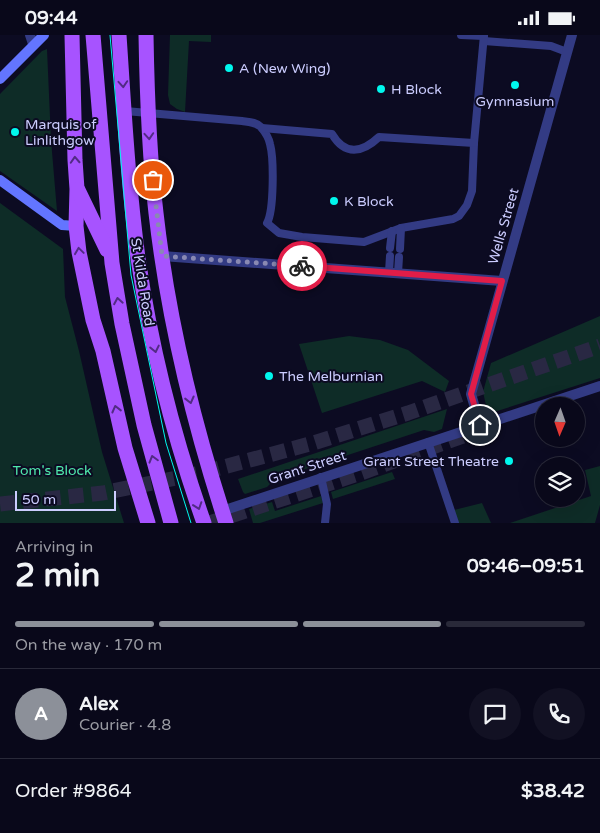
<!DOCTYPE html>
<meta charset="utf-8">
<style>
:root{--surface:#09081a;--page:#121123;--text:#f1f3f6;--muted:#999aa2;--line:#292939;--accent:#8c9099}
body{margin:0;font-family:"Varela Round",sans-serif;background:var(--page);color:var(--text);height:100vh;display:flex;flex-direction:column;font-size:19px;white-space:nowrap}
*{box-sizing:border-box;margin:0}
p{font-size:16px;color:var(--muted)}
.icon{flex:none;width:28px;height:28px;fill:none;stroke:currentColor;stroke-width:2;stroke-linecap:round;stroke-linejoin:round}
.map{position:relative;height:488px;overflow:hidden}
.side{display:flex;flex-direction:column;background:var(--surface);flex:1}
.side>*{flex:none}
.needle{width:32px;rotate:182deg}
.buttons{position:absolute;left:535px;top:362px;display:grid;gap:10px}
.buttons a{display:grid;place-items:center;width:50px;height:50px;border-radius:50%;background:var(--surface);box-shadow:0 5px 20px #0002,0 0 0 1px var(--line);font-size:25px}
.scale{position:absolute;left:15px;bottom:12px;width:101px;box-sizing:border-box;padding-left:5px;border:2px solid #cccdff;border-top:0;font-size:14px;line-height:18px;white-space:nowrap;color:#cccdff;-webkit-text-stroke:4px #0c0b22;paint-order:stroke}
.pin{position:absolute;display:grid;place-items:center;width:42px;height:42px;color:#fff;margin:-21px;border:2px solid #fff;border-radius:50%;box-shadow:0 1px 5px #0007}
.courier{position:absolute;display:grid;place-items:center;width:50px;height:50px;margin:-25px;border:4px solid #e11d48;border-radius:50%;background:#fff;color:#222;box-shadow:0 1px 6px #0007}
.head em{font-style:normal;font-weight:800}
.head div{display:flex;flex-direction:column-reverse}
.head{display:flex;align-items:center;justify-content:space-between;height:85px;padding:0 15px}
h1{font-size:32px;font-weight:800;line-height:38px}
.bar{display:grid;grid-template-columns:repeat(4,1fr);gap:8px 5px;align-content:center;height:60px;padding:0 15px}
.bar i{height:6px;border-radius:4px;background:var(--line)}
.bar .on{background:var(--accent)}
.bar p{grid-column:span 4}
.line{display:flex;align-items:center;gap:12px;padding:0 15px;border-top:1px solid var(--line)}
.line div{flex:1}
.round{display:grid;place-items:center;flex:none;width:52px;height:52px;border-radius:26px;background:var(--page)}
.status{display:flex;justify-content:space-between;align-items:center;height:35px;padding:0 25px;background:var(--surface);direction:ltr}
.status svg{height:14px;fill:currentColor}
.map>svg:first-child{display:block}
.green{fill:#0e2c27}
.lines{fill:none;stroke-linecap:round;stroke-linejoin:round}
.highway-tunnel{stroke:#292843;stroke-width:15;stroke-dasharray:15 8;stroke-linecap:butt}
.lane{stroke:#333b84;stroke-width:8}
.street{stroke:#333b84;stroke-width:10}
.secondary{stroke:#6375ff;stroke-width:10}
.primary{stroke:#a753ff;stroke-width:15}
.tram{stroke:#00f7ed;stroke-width:1}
.oneway{stroke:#522b85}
.done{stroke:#8989b2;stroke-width:5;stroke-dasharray:0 9}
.route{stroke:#e11d48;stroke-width:6}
.poi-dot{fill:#00f7ed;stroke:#0c0b22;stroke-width:2}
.labels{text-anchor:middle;stroke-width:4;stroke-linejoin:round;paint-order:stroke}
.poi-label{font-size:14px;fill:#cccdff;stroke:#0c0b22;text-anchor:start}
.street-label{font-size:14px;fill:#cccdff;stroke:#0c0b22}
.park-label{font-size:14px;fill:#4fe8ac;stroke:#0c0b22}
</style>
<div class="status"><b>09:44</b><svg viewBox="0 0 49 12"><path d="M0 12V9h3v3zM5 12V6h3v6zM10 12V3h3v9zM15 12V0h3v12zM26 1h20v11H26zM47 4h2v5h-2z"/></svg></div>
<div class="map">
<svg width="600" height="488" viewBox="0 0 600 488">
<rect width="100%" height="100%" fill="#0c0b22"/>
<g class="green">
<polygon points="170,0 211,0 211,7 189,6 185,77 177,74 170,69 168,60"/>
<polygon points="47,14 51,105 57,176 0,136 0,59 42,16"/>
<polygon points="0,168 63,214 65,262 79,316 102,417 124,488 0,488"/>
<polygon points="600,281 600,343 488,379 483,357 491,328"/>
<polygon points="349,301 380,305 408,315 449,346 445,357 422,346 322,378 299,309"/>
<polygon points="447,374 442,394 434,397 424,395 275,444 267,452 245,459 243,457 238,444"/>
<polygon points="600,431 600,470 595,488 510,488 591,461 585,435"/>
<polygon points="392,437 395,444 333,464 331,457"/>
<polygon points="321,461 323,468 260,488 253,488 249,474 272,467 275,476"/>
<polygon points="482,468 491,488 457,488 454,475"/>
</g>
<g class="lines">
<g class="highway-tunnel">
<polyline points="0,469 103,458 201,438 310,409 408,378 600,311"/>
<polyline points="209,488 358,439 463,401"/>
</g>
<g class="lane">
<polyline points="461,0 484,1"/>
<polyline points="484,6 551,11 567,17"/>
<path d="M125,76L242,86C249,87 256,87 261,92C265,97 269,103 270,109C274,124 274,176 267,188L279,198L302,202L364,207L401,193L453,184L459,181L467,170L472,156L474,108L484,0"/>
<path d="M262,93L332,99C345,121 362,118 379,102L474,108"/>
<polyline points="390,213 392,196"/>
<polyline points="400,214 401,193"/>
<polyline points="389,237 390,221"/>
<polyline points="398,238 399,222"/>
<polyline points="428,407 455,488"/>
<polyline points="321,442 327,469 325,488"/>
</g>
<g class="street">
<polyline points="30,0 33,9"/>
<polyline points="162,221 502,246"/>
<polyline points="480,390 471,359 572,0"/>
<polyline points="222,476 600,351"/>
</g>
<g class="secondary">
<polyline points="0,44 44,0"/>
<polyline points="0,145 62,190 76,191"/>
</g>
<g class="primary">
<polyline points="72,0 75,125 77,154 76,191 79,217 93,285 103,316 125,413 148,488"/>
<polyline points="93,0 112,228 122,289 144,390 171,488"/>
<path d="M119,0C124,74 128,149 138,223C151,313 174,403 204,488"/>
<path d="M146,0C147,60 149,119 156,178C168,284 193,387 226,488"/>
<polyline points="78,155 107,215"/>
</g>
<polyline class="tram" points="110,0 131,240 166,408 191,488"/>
</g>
<defs><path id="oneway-chevron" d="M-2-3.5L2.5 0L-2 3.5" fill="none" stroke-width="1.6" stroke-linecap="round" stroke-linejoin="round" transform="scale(1.25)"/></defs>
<g class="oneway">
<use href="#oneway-chevron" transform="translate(123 49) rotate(86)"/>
<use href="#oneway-chevron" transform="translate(149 101) rotate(86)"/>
<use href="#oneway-chevron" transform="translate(75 125) rotate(-93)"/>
<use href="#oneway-chevron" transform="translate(79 216) rotate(-98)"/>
<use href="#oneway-chevron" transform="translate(118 266) rotate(-100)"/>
<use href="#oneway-chevron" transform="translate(155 314) rotate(78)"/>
<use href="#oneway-chevron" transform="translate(190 365) rotate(76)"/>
<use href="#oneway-chevron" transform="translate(116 374) rotate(-104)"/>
<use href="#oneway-chevron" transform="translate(153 424) rotate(-106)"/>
<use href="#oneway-chevron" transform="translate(198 471) rotate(71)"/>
</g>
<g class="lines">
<polyline class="done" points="153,145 162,221 302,231"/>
<polyline class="route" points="302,231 502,246 471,359 480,390"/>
</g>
<g class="poi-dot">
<circle cx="229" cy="33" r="5"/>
<circle cx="515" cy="50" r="5"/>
<circle cx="381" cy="54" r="5"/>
<circle cx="15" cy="97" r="5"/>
<circle cx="334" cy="166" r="5"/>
<circle cx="269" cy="341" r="5"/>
<circle cx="509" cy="426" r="5"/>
</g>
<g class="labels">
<g class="poi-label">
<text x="239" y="38">A (New Wing)</text>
<text x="391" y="59">H Block</text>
<text x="515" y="71" text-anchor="middle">Gymnasium</text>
<text x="25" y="94">Marquis of<tspan x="25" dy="16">Linlithgow</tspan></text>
<text x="344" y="171">K Block</text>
<text x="279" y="346">The Melburnian</text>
<text x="499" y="431" text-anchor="end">Grant Street Theatre</text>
</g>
<g class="street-label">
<text transform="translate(503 191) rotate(-74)" y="5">Wells Street</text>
<text transform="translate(143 247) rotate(81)" y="5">St Kilda Road</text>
<text transform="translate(307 432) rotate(-18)" y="5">Grant Street</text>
</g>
<g class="park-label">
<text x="52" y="440">Tom's Block</text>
</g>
</g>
</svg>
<div class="buttons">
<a><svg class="needle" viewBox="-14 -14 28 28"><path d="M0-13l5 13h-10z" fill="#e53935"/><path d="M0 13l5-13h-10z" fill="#999aa2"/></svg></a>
<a><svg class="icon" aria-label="layers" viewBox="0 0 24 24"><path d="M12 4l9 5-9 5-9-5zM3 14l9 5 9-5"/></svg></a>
</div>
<div class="scale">50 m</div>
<div class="pin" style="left:153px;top:145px;background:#ea580c"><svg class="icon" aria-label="bag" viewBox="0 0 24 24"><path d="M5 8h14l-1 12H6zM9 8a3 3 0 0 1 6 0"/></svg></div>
<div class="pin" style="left:480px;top:390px;background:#1f2937"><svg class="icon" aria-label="home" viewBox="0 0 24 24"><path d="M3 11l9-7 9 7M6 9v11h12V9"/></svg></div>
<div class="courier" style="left:302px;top:231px"><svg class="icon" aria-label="bike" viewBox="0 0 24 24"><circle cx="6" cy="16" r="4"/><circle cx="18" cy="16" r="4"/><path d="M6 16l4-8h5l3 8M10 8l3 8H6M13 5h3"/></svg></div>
</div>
<section class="side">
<div class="head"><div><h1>2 min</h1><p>Arriving in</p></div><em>09:46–09:51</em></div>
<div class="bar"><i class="on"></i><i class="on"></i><i class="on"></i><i></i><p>On the way · 170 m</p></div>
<div class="line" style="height:90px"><b class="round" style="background:var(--accent);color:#fff">A</b><div><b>Alex</b><p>Courier · 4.8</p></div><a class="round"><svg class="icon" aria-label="chat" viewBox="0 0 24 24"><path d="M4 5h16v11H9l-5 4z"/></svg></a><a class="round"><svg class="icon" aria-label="phone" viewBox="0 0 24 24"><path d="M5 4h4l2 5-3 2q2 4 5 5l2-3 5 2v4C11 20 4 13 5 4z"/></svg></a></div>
<div class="line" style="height:65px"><div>Order #9864</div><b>$38.42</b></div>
</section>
